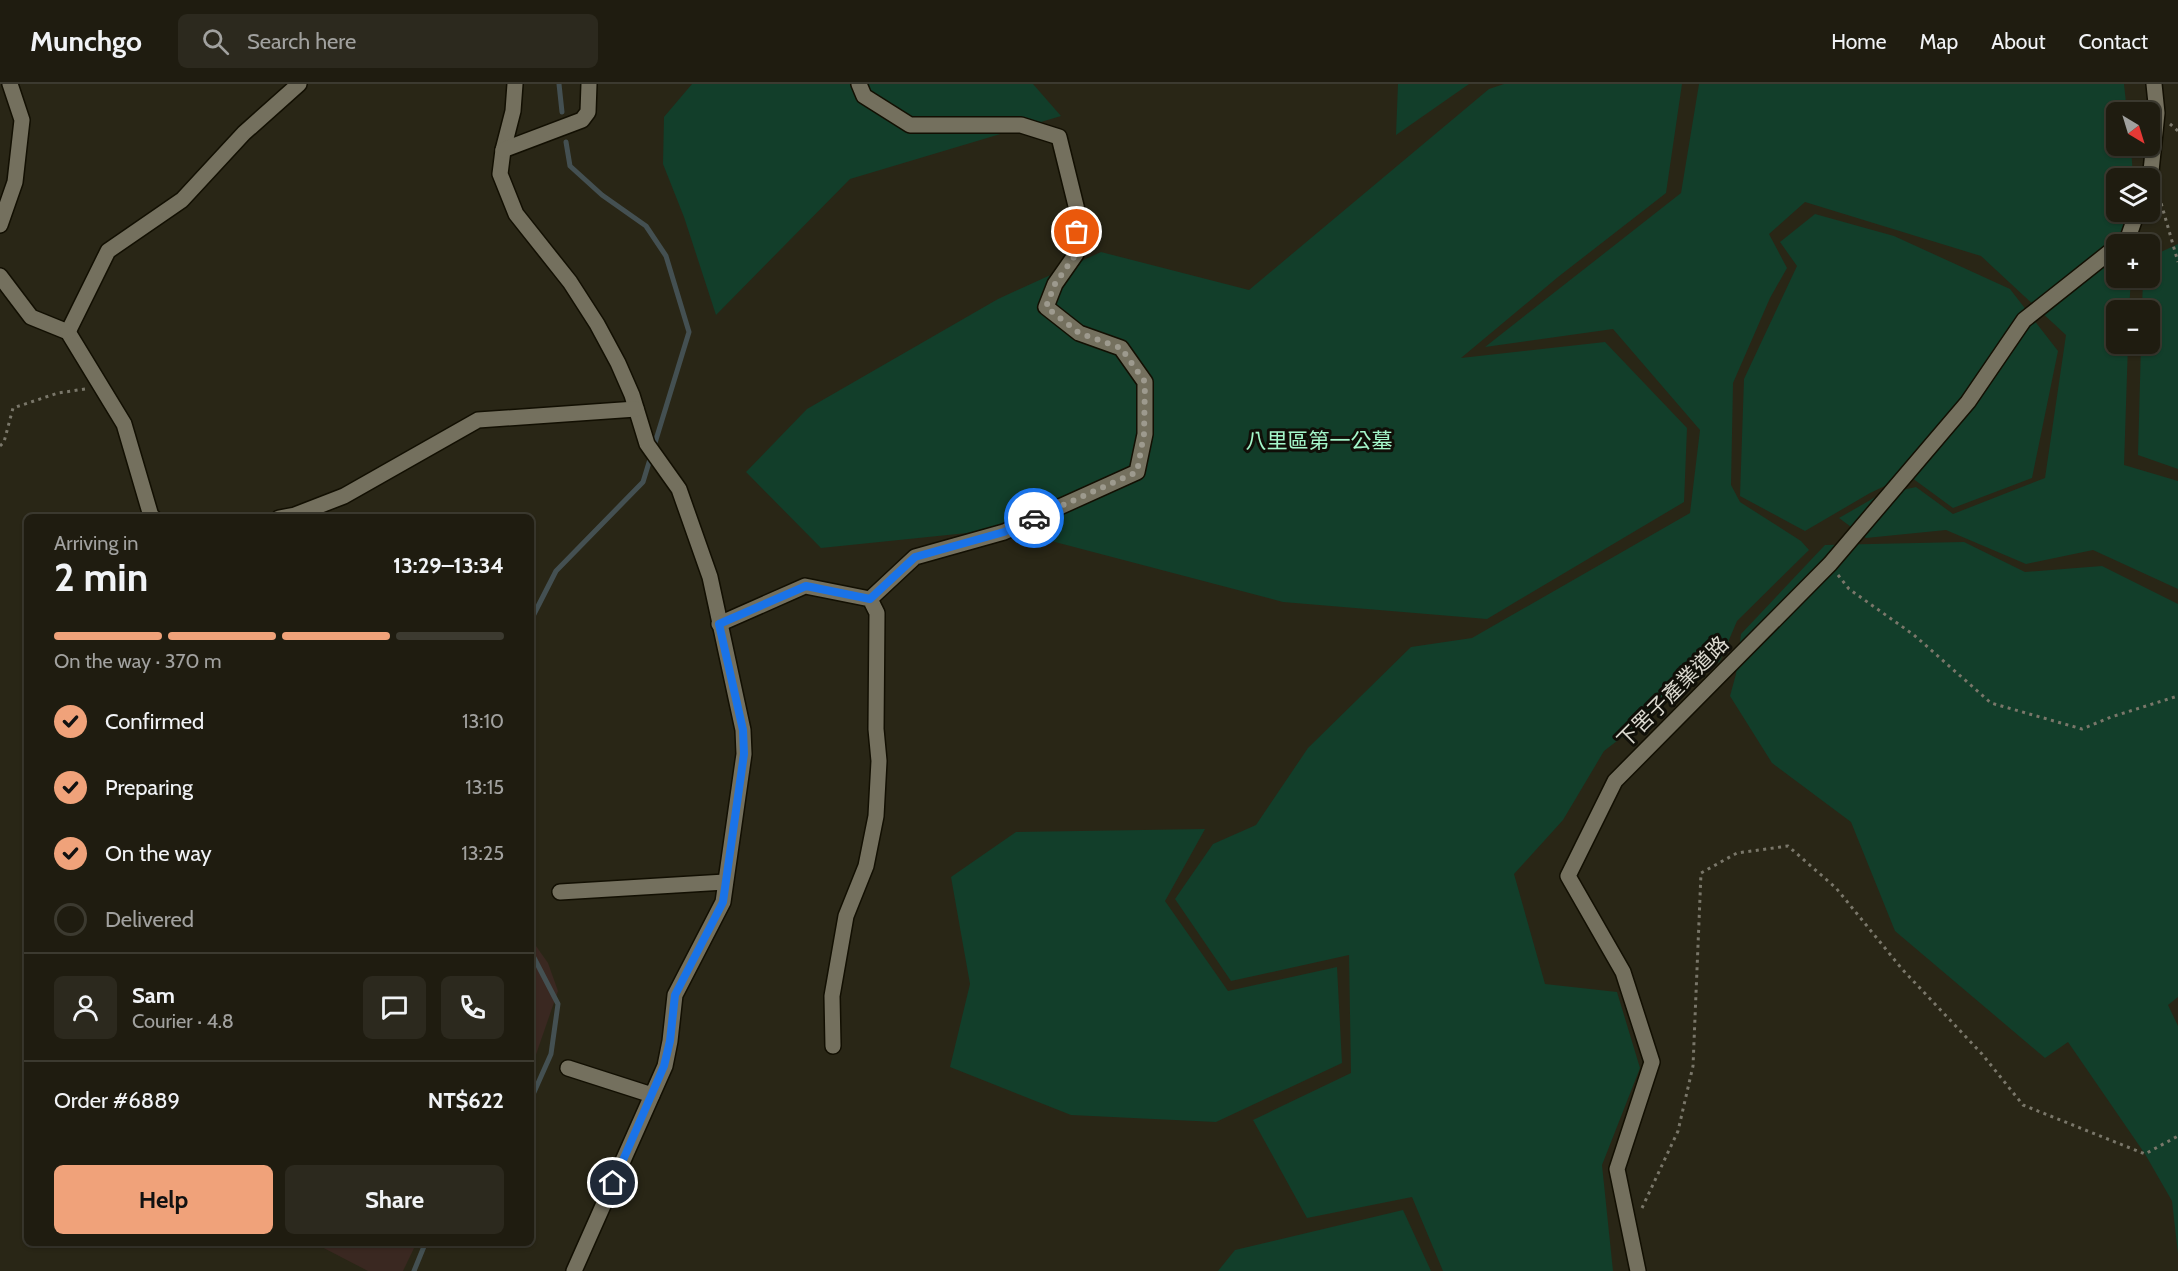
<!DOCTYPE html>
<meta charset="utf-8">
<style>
:root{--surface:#1f1c10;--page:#2c291e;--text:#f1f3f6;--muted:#a1a19f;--line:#3c3a30;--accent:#f0a27a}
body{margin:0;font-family:Cabin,"Noto Sans TC",sans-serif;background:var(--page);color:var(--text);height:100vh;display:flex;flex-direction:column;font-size:22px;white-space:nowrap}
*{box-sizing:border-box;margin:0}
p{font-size:20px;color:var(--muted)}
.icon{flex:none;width:33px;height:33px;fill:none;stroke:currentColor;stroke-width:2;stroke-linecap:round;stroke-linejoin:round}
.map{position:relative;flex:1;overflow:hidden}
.drawer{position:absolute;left:24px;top:430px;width:510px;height:732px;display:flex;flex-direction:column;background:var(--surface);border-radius:9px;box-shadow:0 2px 4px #0004,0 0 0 2px var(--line)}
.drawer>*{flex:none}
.needle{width:39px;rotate:142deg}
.controls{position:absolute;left:2106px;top:18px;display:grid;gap:12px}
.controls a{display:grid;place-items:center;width:54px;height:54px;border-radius:9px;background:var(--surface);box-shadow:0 2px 4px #0004,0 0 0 2px var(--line);font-size:30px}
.pin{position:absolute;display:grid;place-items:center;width:51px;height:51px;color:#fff;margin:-26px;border:3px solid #fff;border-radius:50%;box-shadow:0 2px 6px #0007}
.courier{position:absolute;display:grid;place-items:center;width:60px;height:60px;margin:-30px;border:4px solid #1a73e8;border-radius:50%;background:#fff;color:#222;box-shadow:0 2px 8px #0007}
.overview em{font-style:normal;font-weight:700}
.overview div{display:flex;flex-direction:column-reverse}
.overview{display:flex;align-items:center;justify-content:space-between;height:102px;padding:0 30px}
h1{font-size:39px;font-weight:700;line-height:45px}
.bar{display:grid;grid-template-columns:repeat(4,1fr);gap:9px 6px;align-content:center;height:72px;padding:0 30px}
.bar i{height:8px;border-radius:4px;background:var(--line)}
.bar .active{background:var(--accent)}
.bar p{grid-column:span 4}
.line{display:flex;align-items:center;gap:15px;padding:0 30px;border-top:2px solid var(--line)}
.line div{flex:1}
.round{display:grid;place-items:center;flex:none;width:63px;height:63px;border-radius:9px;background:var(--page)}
ol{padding:0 30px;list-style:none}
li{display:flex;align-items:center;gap:18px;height:66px}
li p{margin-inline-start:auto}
li .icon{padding:6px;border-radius:50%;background:var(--accent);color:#111;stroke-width:4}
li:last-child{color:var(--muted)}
li i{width:33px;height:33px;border:3px solid var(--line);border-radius:50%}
.button{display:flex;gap:12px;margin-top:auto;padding:12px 30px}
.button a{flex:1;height:69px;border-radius:9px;background:var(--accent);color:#111;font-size:24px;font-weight:700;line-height:69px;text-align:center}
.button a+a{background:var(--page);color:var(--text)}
header{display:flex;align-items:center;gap:36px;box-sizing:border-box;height:84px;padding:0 30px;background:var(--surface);border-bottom:2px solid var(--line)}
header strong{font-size:28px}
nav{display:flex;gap:33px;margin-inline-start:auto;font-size:21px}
.search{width:420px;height:54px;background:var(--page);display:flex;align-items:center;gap:15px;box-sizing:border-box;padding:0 21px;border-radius:9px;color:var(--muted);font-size:22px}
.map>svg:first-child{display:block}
.industrial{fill:#3a2821}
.green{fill:#123e2a}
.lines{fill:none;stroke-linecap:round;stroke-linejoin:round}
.stream{stroke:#445052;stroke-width:5}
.minor-casing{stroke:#120f02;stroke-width:18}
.path{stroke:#7a776a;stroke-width:3;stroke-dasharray:3 4.5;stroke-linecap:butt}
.minor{stroke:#74705e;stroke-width:15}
.done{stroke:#9d9a8e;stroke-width:6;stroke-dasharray:0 10.8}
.route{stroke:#1a73e8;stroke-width:8}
.labels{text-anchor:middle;stroke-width:6;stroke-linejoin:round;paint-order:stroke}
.park-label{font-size:21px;fill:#a4f7ca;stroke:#100f08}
.street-label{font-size:21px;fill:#dbd9cf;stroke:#100f08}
</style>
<header>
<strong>Munchgo</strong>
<div class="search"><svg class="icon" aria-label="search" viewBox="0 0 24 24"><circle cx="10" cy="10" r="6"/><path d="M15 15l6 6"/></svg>Search here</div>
<nav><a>Home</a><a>Map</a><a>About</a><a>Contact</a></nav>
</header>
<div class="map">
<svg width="2178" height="1187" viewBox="0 0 2178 1187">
<rect width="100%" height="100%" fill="#292616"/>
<g class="industrial">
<polygon points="531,855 548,879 558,907 531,985"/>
<polygon points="316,1160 416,1160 403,1187 368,1187"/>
</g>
<g class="green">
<polygon points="692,0 1033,0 1061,32 850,95 716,231 684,133 663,80 664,33"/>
<polygon points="1398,0 1469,0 1396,51"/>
<polygon points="1504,0 1682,0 1666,109 1558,193 1461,274 1605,258 1687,344 1684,418 1487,535 1283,518 1006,445 821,464 746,388 807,325 998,215 1101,168 1249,206 1489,5"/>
<polygon points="1699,0 2124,0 2127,28 2116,28 2116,62 2131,62 2133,94 2116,94 2116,128 2132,128 2116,160 2116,194 2131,194 2129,226 2116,226 2116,260 2128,260 2124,381 2178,397 2178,505 2093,466 2026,480 1946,446 1866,454 1839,434 1879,411 1916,403 1953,430 2045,394 2066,251 1981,172 1805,118 1769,150 1787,184 1770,214 1733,299 1731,401 1740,418 1801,457 1809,466 1737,537 1720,577 1604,667 1563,736 1514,790 1545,900 1617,908 1640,984 1602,1081 1613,1187 1443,1187 1412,1113 1307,1134 1253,1036 1351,989 1349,871 1231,897 1175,815 1213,760 1256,741 1308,664 1411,563 1472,554 1690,429 1700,346 1613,245 1485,263 1681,109"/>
<polygon points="1815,130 1894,152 2010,205 2058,267 2032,394 1953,424 1908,391 1870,409 1805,447 1740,412 1744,295 1797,182 1780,158"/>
<polygon points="2178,160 2178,385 2138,371 2141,260 2150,260 2150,226 2142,226 2143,194 2150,194 2150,173"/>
<polygon points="1964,458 2025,488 2102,482 2178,520 2178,913 2168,921 2178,942 2178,1170 2172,1117 2145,1070 2068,958 2045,974 1895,847 1851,738 1772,679 1730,612 1736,590 1741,550 1825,461"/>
<polygon points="1205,745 1165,817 1228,907 1337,883 1342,979 1216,1038 1071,1031 950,983 970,900 951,793 1016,748"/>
<polygon points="1403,1126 1431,1187 1218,1187 1235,1166"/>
</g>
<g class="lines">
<g class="stream">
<polyline points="559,0 562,28"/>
<polyline points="531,536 556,487 643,398 689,248 666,172 646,142 602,111 570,82 566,58"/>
<polyline points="531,868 558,920 551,970 531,1015"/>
<polyline points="414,1187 425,1160"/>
</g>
<defs>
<g id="minor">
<polyline points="515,0 513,27 503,66 500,90 516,130 570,198 597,240 618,279 632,311 647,360 679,405 710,493 743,646 744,670 723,818 675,911 670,957 665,982 574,1187"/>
<polyline points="859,0 864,12 910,41 1021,41 1059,53 1077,126 1076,170 1055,200 1046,223 1079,249 1121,264 1145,298 1145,350 1137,388 1004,448 915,473 870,515"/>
<polyline points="503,66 582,36 588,28 589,0"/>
<polyline points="2149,94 2151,87 2157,29 2154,0"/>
<polyline points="0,141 15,98 22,36 10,0"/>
<polyline points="2119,160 2128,154 2137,128"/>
<polyline points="0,192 31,233 68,248 124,340 151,432 154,434"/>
<polyline points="68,248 108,167 182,116 244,49 299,0"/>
<polyline points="279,434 295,431 344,412 478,336 636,325"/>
<polyline points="719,540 805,502 870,515 877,529 876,645 879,677 876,732 866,782 846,832 832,912 833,962"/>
<polyline points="560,808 725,798"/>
<polyline points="568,984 652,1011"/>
<polyline points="1638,1187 1617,1085 1652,978 1623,888 1568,792 1615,697 1830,480 1968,318 2024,236 2116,163"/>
</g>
</defs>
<use href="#minor" class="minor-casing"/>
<g class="path">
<polyline points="2170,40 2178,47"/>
<polyline points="2157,105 2178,178"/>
<polyline points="0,362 4,358 13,324 58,309 85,305"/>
<polyline points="1838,491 1849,505 1914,551 1991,619 2082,645 2111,633 2178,612"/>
<polyline points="1642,1124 1678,1047 1693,982 1701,789 1737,769 1788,762 1836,804 1902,885 1982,970 2023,1021 2145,1070 2178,1052"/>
</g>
<use href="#minor" class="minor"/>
</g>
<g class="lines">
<polyline class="done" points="1034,434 1137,388 1144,350 1145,298 1121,264 1079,249 1046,223 1055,200 1076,170 1077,148"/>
<polyline class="route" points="613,1099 664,982 670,957 675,911 723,818 744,670 743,646 719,540 806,502 870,515 915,473 1004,448 1034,434"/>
</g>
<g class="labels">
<g class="park-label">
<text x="1319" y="364">八里區第一公墓</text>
</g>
<g class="street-label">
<text transform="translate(1673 608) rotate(-45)" y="7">下罟子產業道路</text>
</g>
</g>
</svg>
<div class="controls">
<a><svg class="needle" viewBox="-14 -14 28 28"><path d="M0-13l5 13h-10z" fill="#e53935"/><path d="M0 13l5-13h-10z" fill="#a1a19f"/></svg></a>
<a><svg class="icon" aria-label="layers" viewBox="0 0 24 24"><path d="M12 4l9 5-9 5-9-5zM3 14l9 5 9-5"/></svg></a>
<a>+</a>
<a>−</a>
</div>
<div class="pin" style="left:1077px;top:148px;background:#ea580c"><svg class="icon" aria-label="bag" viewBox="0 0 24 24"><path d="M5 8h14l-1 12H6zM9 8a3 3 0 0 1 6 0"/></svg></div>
<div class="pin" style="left:613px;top:1099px;background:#1f2937"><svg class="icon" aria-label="home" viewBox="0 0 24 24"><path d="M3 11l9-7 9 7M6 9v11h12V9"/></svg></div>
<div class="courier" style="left:1034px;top:434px"><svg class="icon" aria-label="car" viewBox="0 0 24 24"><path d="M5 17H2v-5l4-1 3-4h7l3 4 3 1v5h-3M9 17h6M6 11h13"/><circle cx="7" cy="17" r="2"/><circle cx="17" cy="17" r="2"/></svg></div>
<section class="drawer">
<div class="overview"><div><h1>2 min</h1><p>Arriving in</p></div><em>13:29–13:34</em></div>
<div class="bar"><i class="active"></i><i class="active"></i><i class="active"></i><i></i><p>On the way · 370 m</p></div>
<ol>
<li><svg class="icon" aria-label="check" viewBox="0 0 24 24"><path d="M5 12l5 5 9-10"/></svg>Confirmed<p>13:10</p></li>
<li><svg class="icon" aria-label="check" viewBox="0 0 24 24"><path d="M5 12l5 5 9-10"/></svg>Preparing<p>13:15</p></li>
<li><svg class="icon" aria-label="check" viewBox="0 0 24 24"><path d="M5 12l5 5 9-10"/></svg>On the way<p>13:25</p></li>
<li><i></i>Delivered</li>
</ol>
<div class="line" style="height:108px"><a class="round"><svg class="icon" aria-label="person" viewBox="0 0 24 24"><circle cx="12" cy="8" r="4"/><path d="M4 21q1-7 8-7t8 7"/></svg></a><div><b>Sam</b><p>Courier · 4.8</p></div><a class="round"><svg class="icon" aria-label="chat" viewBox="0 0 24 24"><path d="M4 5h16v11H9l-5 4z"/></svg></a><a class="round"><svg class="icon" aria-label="phone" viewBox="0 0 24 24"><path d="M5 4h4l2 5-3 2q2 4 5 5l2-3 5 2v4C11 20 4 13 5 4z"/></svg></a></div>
<div class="line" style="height:78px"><div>Order #6889</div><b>NT$622</b></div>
<div class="button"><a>Help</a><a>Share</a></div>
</section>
</div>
